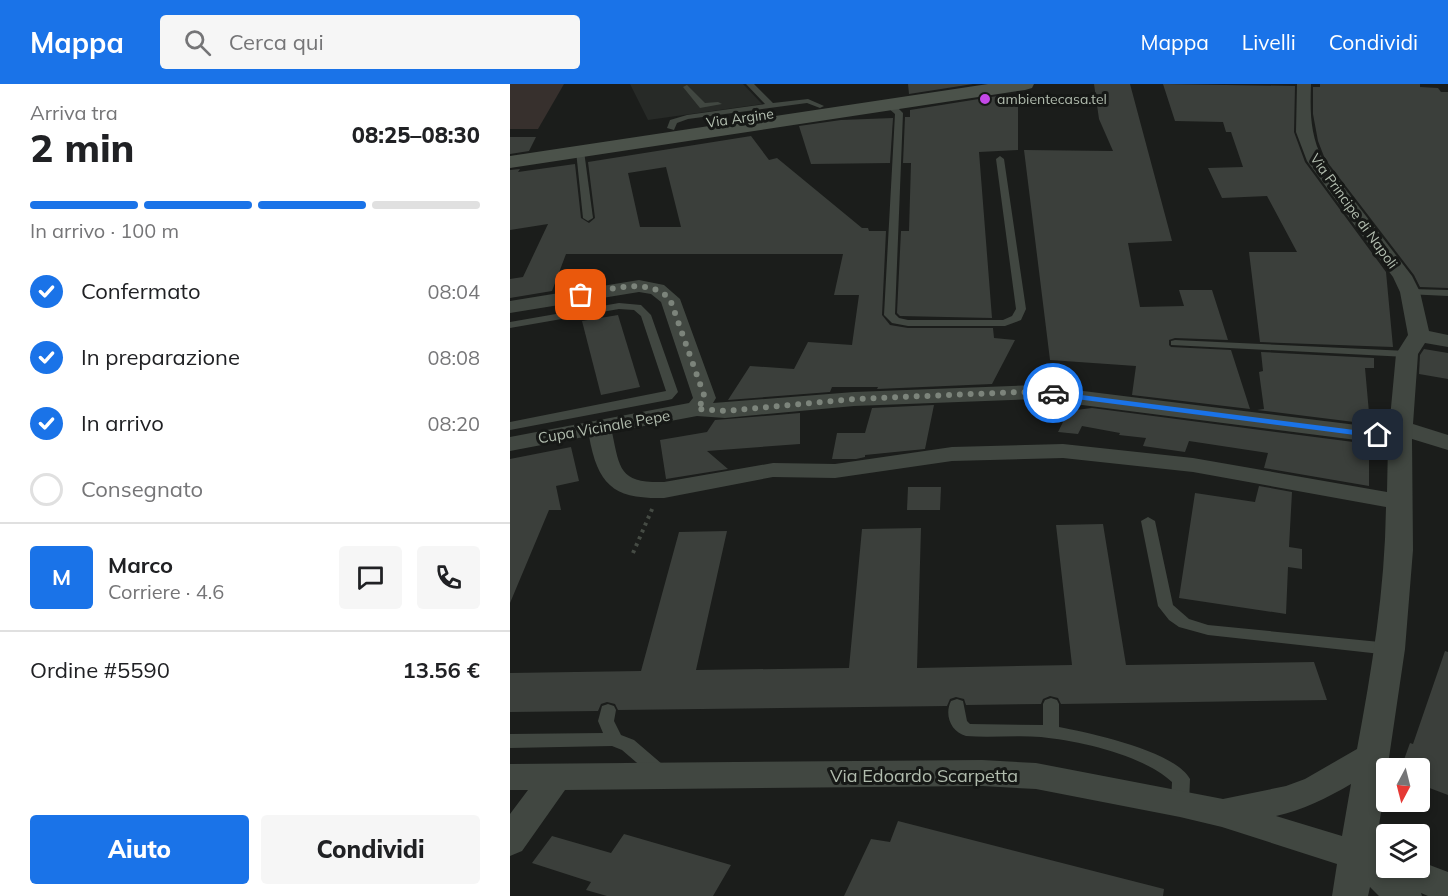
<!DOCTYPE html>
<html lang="it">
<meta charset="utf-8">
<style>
:root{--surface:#fff;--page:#f6f6f6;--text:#202124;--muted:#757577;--line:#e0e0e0;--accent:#1a73e8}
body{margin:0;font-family:Mulish,sans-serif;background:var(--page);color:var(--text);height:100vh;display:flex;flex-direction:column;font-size:22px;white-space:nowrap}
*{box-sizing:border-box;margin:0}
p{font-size:20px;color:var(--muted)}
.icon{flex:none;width:33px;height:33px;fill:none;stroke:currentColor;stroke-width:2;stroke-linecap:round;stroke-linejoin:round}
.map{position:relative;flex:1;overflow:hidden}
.details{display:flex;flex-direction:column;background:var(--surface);width:510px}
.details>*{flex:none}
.needle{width:39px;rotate:187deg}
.tools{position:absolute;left:866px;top:674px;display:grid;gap:12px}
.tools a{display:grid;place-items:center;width:54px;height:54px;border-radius:6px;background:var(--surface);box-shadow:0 3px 9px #0003;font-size:30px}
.pin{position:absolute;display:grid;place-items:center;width:51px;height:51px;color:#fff;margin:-26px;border-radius:12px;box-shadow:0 3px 9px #0006}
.courier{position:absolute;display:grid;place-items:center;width:60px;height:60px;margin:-30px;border:4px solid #1a73e8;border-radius:50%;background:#fff;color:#222;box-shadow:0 2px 8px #0007}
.headline em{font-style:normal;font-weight:800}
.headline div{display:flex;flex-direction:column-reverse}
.headline{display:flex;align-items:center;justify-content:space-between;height:102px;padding:0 30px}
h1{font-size:39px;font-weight:800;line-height:45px}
.bar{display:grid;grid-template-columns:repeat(4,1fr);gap:9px 6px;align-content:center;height:72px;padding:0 30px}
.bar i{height:8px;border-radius:4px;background:var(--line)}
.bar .active{background:var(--accent)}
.bar p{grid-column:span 4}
.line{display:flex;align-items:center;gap:15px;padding:0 30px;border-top:2px solid var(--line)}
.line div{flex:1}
.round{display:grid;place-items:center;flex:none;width:63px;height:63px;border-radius:6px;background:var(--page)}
ol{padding:0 30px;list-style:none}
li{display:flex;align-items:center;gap:18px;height:66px}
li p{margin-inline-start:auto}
li .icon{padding:6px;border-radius:50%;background:var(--accent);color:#fff;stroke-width:4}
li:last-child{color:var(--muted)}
li i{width:33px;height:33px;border:3px solid var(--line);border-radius:50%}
.action{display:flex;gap:12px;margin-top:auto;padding:12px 30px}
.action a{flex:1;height:69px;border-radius:6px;background:var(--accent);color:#fff;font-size:24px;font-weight:800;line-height:69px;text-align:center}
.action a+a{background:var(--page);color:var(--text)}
header{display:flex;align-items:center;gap:36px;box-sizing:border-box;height:84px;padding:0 30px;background:var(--accent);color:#fff}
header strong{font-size:28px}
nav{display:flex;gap:33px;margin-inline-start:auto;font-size:21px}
.search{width:420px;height:54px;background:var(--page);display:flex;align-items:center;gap:15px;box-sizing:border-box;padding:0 21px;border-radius:6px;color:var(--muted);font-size:22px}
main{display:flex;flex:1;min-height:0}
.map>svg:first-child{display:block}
.built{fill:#272a27}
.green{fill:#37302d}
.building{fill:#3b3f3b;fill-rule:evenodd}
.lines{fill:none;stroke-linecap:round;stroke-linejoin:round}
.path{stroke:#454b44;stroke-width:4;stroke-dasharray:3 4.5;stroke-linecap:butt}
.lane{fill:#414741;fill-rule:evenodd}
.street{fill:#414741;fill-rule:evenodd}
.secondary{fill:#4b524a;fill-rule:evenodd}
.route{fill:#1a73e8}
.done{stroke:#7c847b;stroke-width:6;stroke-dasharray:0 10.8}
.poi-dot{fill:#c448e8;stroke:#161816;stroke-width:2}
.labels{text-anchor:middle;stroke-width:6;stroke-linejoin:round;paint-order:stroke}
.far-poi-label{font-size:14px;fill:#b1bcae;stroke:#161816;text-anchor:start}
.far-street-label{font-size:14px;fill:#b1bcae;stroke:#161816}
.street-label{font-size:15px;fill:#b1bcae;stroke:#161816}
.near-street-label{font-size:18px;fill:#b1bcae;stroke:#161816}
</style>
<header>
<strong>Mappa</strong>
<div class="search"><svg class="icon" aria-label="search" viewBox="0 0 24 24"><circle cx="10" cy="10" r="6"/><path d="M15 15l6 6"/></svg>Cerca qui</div>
<nav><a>Mappa</a><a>Livelli</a><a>Condividi</a></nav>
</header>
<main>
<section class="details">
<div class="headline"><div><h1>2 min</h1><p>Arriva tra</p></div><em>08:25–08:30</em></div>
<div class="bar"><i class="active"></i><i class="active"></i><i class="active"></i><i></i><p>In arrivo · 100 m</p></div>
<ol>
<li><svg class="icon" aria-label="check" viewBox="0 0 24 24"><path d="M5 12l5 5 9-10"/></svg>Confermato<p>08:04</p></li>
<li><svg class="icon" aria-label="check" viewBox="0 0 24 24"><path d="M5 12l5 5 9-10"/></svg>In preparazione<p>08:08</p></li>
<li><svg class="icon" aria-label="check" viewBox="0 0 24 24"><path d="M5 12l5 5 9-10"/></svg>In arrivo<p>08:20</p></li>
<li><i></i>Consegnato</li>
</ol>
<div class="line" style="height:108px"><b class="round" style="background:var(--accent);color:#fff">M</b><div><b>Marco</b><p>Corriere · 4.6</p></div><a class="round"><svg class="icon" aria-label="chat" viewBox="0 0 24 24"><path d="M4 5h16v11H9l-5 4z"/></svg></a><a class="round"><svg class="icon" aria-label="phone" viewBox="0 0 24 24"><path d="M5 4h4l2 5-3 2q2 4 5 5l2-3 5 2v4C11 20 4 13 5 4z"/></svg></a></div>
<div class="line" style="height:78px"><div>Ordine #5590</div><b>13.56 €</b></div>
<div class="action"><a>Aiuto</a><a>Condividi</a></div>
</section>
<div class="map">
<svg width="938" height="812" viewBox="0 0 938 812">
<rect width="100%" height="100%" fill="#1b1d1b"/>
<polygon class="built" points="120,0 233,0 252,20 138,36"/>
<polygon class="green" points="0,0 54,0 28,45 0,45"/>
<g class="building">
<polygon points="398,0 463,0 399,10"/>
<polygon points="584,0 620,0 662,157 618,159 630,223 674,222 669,206 702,206 718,256 665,254 659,256 659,261 661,263 721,266 740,325 622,311 626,282 540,276 514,66 603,67 589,35"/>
<polygon points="653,0 785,2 784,48 795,78 876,188 883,263 750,258 739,168 787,168 757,112 712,114 698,84 733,83 721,48 716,48 713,38 665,37"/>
<polygon points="810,0 910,0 910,3 928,4 931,8 938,8 938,204 910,203 904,191 815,75 808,57 803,30 803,3 810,3"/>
<polygon points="500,10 500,12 508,11 508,66 469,68 482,234 390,232 387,229 391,147 399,147 401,79 393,79 395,33 400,33 400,26"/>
<polygon points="383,34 380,79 301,80 289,42 331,36"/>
<path d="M241,52L259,76L267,74L352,144H358L359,147H376L372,231L380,241L398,244H483L484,254L505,256L482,300L367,305L368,303H322L320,308L218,316L240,282L284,285L298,258L342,261L349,211H324L333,170H56L42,207L0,214V195L13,193L38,140L0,146V86L10,85L8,88L65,80L71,134L79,139L85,134L78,78ZM156,83L171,143H130L118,89Z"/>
<polygon points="0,53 26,53 19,67 0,70"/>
<polygon points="108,231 130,303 91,311 72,237"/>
<polygon points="914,265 938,269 938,295 909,290 910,271"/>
<polygon points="751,268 864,274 864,284 855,284 860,340 747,326 754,325 749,288 753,287"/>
<polygon points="424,321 415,365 355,371 355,373 346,375 322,375 327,349 355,349 362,324"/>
<polygon points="582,324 859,360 859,402 754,384 758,369 679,357 675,368 633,362 636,354 609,351 610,349 572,342 568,350 548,348 553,338 534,334 534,330"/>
<polygon points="290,329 290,360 197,367 218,385 156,395 150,356 197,348 205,336"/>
<polygon points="61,363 69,397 46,402 51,426 39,426 0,519 0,375"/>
<polygon points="749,402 782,408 779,463 792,465 792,485 778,483 776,530 669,514 685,409 745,418"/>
<polygon points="398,403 431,403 430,426 397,426"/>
<polygon points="593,440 616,581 804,578 817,616 551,620 548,614 540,612 533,615 531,620 456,621 454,615 446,613 440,615 437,622 108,626 105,620 97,618 91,620 88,627 0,628 0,589 131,587 169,448 217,447 186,586 339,584 352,445 411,444 407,584 562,581 546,441"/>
<polygon points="935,567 938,568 938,711 909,700 909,684 891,684 900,659 903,660"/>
<polygon points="388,737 654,805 653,812 334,812 361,755 380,758"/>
<polygon points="114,750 221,781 203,812 97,812 76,806 81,798 22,779 42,752 101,769"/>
</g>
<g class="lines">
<polyline class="path" points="123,469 143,423"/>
<g class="lane">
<polygon points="236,0 244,0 263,19 298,15 314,22 310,24 297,19 178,35 167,39 164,46 157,44 160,36 177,31 255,20"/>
<polygon points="177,1 195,19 208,18 212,20 190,24 173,3"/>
<polygon points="377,19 383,19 393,29 385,230 389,234 398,236 493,236 502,232 506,225 486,75 490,72 494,75 516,225 511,236 495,242 398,242 382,239 374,231 385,30 377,23"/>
<polygon points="70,64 74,67 83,134 78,137 73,134 66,67"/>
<polygon points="900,205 938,206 938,212 896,210 895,208"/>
<polygon points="109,219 131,221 141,231 168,308 162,315 158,316 0,346 0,338 156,307 131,232 124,226 109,225 0,244 0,238"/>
<polygon points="665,256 897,267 903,270 897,273 661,261 661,257"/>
<polygon points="638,433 645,437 663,521 679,535 698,541 880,559 886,561 888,565 886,569 880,571 698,551 669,543 659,536 648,522 631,437"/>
<path d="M541,614L547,616L549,620V643C580,649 665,667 680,695L679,719L676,724L670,726L664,724L661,719L662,698C633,671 570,657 531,653C506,651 481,654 456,652C441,648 434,631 441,617L447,615L453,617L457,637L460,640L533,641V620L535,616Z"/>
<polygon points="98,620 104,622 106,626 104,637 111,651 124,656 159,686 162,691 159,696 153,698 147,696 112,666 102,662 0,664 0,650 93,649 88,637 92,622"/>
</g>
<path class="street" d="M787,0H801C800,28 800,51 813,76L902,192L910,208L919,247L938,251V263L915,259L908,270L903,340L938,351V366L902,355L903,466L895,565L866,762L876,765V783H909V777L938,788V812H918L911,809L912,812H869L860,803L858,812H822L827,780L712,743L670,733L526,705L472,702L55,706L12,767L0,772V730L18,706H0V680L472,676L526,679L713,715L776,702L795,695L847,665C862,585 875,505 876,423L683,388L553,374L442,377L325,394L263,393L154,414C104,415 88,402 79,352L0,367V353L179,319L183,314L151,218L141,210L129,208L0,229V217L129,196L154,201L170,215L206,314L203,319L344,308L525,301L879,345L886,270L898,251L890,208L883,193L797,77L786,48ZM525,315L878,360L877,408L683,374L553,360L442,363L325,380L263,379L154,398C110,399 110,387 102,348L187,332L215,334L344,322ZM841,700L832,752L766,732C793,726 817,714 841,700Z"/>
<polygon class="secondary" points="478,0 524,0 522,4 515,6 0,84 0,72"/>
</g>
<polygon class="route" points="540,307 868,349 872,351 868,354 543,312 539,309"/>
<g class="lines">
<path class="done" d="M71,211C99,206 137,192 160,215L195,314L187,325L215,327L344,315L510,308L543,309"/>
</g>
<circle class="poi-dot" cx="475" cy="15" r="6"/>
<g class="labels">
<g class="far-poi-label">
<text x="487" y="20">ambientecasa.tel</text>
</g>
<g class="far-street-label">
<text transform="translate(230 34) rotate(-8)" y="5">Via Argine</text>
<text transform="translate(844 127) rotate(54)" y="5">Via Principe di Napoli</text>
</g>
<g class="street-label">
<text transform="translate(94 343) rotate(-10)" y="5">Cupa Vicinale Pepe</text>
</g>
<g class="near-street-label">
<text x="414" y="698">Via Edoardo Scarpetta</text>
</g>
</g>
</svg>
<div class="tools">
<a><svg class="needle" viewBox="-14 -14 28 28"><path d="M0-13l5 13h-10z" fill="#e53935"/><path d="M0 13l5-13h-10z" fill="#757577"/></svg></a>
<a><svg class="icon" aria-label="layers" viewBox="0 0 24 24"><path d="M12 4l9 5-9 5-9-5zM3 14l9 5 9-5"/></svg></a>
</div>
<div class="pin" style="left:71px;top:211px;background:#ea580c"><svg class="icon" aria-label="bag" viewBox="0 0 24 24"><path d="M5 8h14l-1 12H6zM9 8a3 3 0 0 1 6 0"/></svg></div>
<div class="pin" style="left:868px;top:351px;background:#1f2937"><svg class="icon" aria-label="home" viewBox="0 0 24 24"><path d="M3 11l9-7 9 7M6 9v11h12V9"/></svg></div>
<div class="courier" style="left:543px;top:309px"><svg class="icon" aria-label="car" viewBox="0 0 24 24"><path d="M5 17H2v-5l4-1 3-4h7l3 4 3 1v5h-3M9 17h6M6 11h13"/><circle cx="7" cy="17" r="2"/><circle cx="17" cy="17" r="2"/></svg></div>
</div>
</main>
